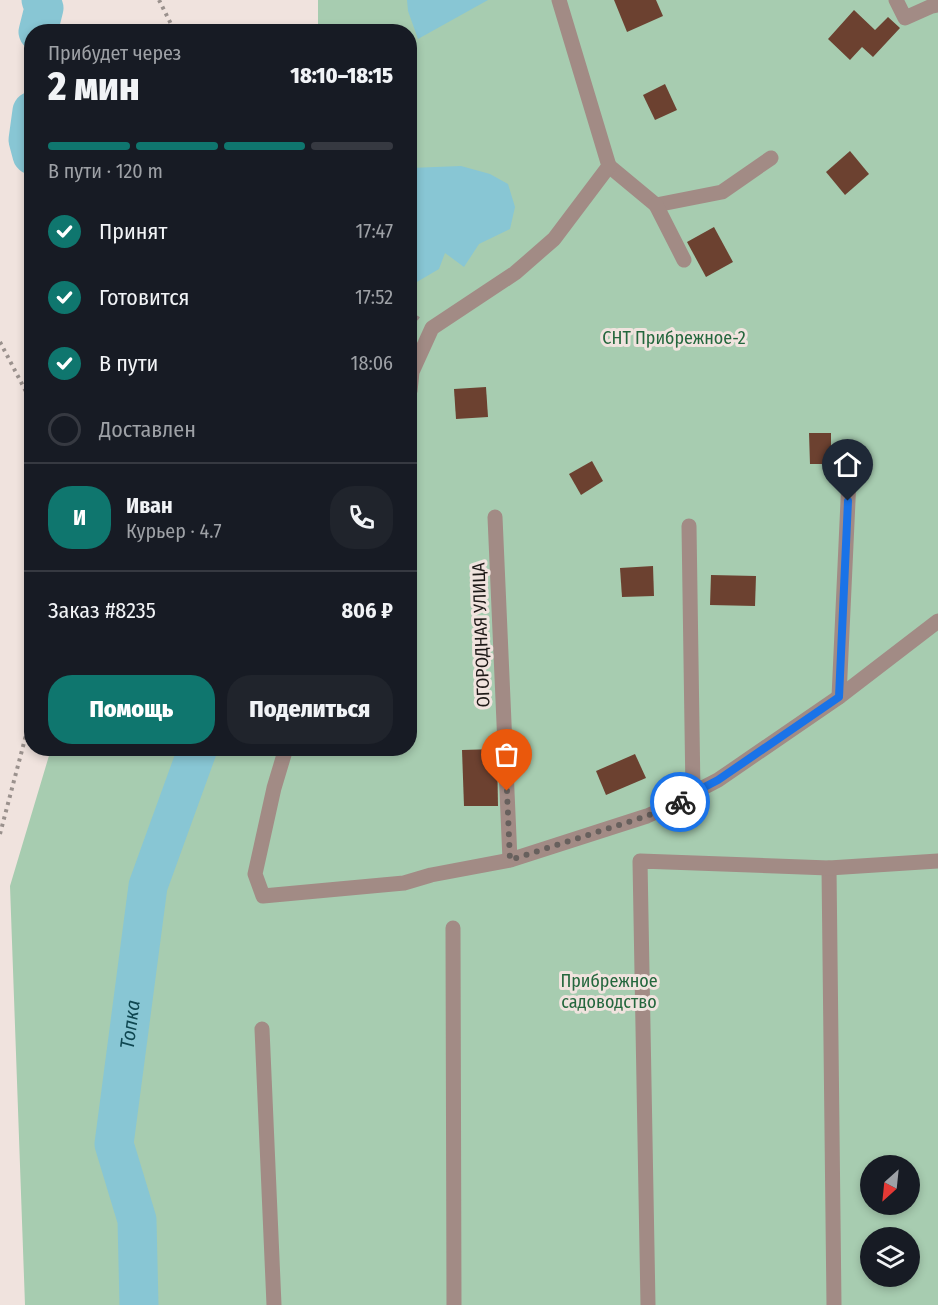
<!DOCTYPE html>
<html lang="ru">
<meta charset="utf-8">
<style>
:root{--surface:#171b24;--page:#20242c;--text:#f1f3f6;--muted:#9ea1a6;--line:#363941;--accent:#0f766e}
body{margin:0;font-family:"Fira Sans Condensed",sans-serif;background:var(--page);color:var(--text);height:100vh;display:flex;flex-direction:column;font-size:22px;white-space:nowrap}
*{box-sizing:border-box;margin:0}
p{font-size:20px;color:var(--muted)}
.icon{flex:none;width:33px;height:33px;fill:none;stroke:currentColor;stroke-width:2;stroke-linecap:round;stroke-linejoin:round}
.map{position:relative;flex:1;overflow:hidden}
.drawer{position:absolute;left:24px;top:24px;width:393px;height:732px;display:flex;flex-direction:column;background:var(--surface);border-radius:24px;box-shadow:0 3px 9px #0003}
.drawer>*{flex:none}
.needle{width:39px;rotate:207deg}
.fabs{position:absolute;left:860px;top:1155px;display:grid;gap:12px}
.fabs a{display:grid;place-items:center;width:60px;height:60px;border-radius:50%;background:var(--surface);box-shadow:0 3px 9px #0003;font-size:30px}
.pin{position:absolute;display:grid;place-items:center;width:51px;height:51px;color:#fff;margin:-62px -26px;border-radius:50% 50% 50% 0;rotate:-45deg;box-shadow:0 0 6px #0007}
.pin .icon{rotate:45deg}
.courier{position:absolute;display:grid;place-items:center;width:60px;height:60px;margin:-30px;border:4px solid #1a73e8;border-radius:50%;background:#fff;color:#222;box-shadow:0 2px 8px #0007}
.headline em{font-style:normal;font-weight:800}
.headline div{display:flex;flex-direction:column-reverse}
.headline{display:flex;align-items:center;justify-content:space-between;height:102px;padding:0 24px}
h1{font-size:39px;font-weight:800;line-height:45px}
.bar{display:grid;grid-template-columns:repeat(4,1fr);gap:9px 6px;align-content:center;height:72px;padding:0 24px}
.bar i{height:8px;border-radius:4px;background:var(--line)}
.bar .active{background:var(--accent)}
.bar p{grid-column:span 4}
.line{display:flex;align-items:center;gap:15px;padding:0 24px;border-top:2px solid var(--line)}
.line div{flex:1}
.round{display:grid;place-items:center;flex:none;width:63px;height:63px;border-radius:24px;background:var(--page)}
ol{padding:0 24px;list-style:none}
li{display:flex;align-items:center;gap:18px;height:66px}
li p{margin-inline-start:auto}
li .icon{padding:6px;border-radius:50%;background:var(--accent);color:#fff;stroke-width:4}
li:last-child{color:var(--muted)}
li i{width:33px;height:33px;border:3px solid var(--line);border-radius:50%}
.button{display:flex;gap:12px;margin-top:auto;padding:12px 24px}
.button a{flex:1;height:69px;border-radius:24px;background:var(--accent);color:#fff;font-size:24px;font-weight:800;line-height:69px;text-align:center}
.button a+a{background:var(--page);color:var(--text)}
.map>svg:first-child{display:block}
.green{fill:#a7ccb0;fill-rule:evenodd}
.water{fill:#88c6d4}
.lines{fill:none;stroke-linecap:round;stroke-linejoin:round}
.river{stroke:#88c6d4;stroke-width:39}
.building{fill:#6c4130}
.path{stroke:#9a918d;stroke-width:4;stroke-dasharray:3 4.5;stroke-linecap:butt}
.minor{stroke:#a28b85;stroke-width:15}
.done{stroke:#67605d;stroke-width:6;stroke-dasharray:0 10.8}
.route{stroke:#1a73e8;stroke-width:8}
.labels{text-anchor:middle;stroke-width:6;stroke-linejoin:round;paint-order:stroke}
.park-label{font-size:18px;fill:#24673d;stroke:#f0e3de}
.street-label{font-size:18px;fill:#1d1917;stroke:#f0e3de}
.water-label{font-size:20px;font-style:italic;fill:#0f4751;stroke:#f0e3de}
</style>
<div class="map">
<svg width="938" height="1305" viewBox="0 0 938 1305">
<rect width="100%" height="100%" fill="#f0e3de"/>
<path class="green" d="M318,0H938V1305H25L10,886L51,749L410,748V32L318,31ZM870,1166H909V1204H870ZM870,1238H909V1276H870Z"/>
<g class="water">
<polygon points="407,0 488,0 418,39 408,11"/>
<polygon points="461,166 490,174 508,184 515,207 510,229 479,244 464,267 445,253 439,269 410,286 410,168"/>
</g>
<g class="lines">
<g class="river">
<polyline points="38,32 44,8 41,0"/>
<polyline points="32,111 28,140 32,155"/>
<path id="s1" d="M139,1305L137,1220L114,1144L148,886L198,748"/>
</g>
</g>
<g class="building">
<polygon points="614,0 656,0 663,16 627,32"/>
<polygon points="854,10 875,30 888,17 900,28 873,57 862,47 850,60 828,39"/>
<polygon points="665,84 677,110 655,120 643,95"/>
<polygon points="850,151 869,174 845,195 826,172"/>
<polygon points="714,227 733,262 706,277 687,242"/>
<polygon points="486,387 488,417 456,419 454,389"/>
<polygon points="809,433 831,433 831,464 810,464"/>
<polygon points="592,461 603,481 581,495 569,474"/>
<polygon points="653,566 654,596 622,597 620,568"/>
<polygon points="711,575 756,576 755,606 710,605"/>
<polygon points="497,749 498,806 464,806 462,750"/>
<polygon points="635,754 646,778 606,795 596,771"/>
</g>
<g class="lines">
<g class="path">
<polyline points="159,0 175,32"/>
<polyline points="410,313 419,319"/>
<polyline points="0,342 32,403"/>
<polyline points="0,834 26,735 32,721"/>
</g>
<g class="minor">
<polyline points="896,0 905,18 932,6 938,5"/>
<polyline points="609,166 656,205 722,192 771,158"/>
<polyline points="656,205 684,260"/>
<polyline points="410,391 412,372 432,328 515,273 554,239 609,166 559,0"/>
<polyline points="495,517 510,860"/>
<polyline points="689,526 693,793"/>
<polyline points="839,697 849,479"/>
<polyline points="286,748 274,788 255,874 263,896 404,883 431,875 510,860 647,816 681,801 693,793 718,780 839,697 938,621"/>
<polyline points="829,868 834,1305"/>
<polyline points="453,928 454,1305"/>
<polyline points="262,1029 274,1305"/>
<polyline points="648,1305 640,861 829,868 938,861"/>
</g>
</g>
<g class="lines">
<polyline class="done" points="507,791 510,860 647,816 680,802"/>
<polyline class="route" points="680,802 693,793 718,780 839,697 848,501"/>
</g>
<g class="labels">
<g class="park-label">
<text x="674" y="344">СНТ Прибрежное-2</text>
<text x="609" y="987">Прибрежное<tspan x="609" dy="21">садоводство</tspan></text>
</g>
<g class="street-label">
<text transform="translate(481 635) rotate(-92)" y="6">ОГОРОДНАЯ УЛИЦА</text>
</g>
<g class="water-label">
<text dy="7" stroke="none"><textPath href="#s1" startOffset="285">Топка</textPath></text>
</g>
</g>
</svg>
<div class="fabs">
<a><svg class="needle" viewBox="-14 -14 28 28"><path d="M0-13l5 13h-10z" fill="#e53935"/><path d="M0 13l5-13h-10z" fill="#9ea1a6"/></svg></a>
<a><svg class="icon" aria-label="layers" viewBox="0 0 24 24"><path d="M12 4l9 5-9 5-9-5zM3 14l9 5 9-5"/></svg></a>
</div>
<div class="pin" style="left:507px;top:791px;background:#ea580c"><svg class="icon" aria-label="bag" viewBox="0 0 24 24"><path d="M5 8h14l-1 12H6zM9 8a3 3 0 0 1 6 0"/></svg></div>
<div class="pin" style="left:848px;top:501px;background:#1f2937"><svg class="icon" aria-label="home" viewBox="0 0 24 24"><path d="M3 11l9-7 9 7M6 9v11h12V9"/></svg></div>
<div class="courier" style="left:680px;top:802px"><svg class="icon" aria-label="bike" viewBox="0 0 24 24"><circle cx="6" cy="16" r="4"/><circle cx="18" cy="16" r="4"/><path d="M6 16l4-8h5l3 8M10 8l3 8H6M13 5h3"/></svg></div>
<section class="drawer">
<div class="headline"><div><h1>2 мин</h1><p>Прибудет через</p></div><em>18:10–18:15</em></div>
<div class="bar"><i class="active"></i><i class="active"></i><i class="active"></i><i></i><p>В пути · 120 m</p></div>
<ol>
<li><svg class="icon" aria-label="check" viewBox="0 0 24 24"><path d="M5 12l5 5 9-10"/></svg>Принят<p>17:47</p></li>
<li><svg class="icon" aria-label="check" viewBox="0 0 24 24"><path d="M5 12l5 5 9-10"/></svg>Готовится<p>17:52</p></li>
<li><svg class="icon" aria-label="check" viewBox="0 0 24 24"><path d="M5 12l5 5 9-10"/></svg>В пути<p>18:06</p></li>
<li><i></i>Доставлен</li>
</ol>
<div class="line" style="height:108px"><b class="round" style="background:var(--accent);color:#fff">И</b><div><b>Иван</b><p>Курьер · 4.7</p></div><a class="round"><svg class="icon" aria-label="phone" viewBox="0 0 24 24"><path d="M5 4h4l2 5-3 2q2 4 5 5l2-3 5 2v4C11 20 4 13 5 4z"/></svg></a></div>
<div class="line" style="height:78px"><div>Заказ #8235</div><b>806 ₽</b></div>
<div class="button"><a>Помощь</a><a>Поделиться</a></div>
</section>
</div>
